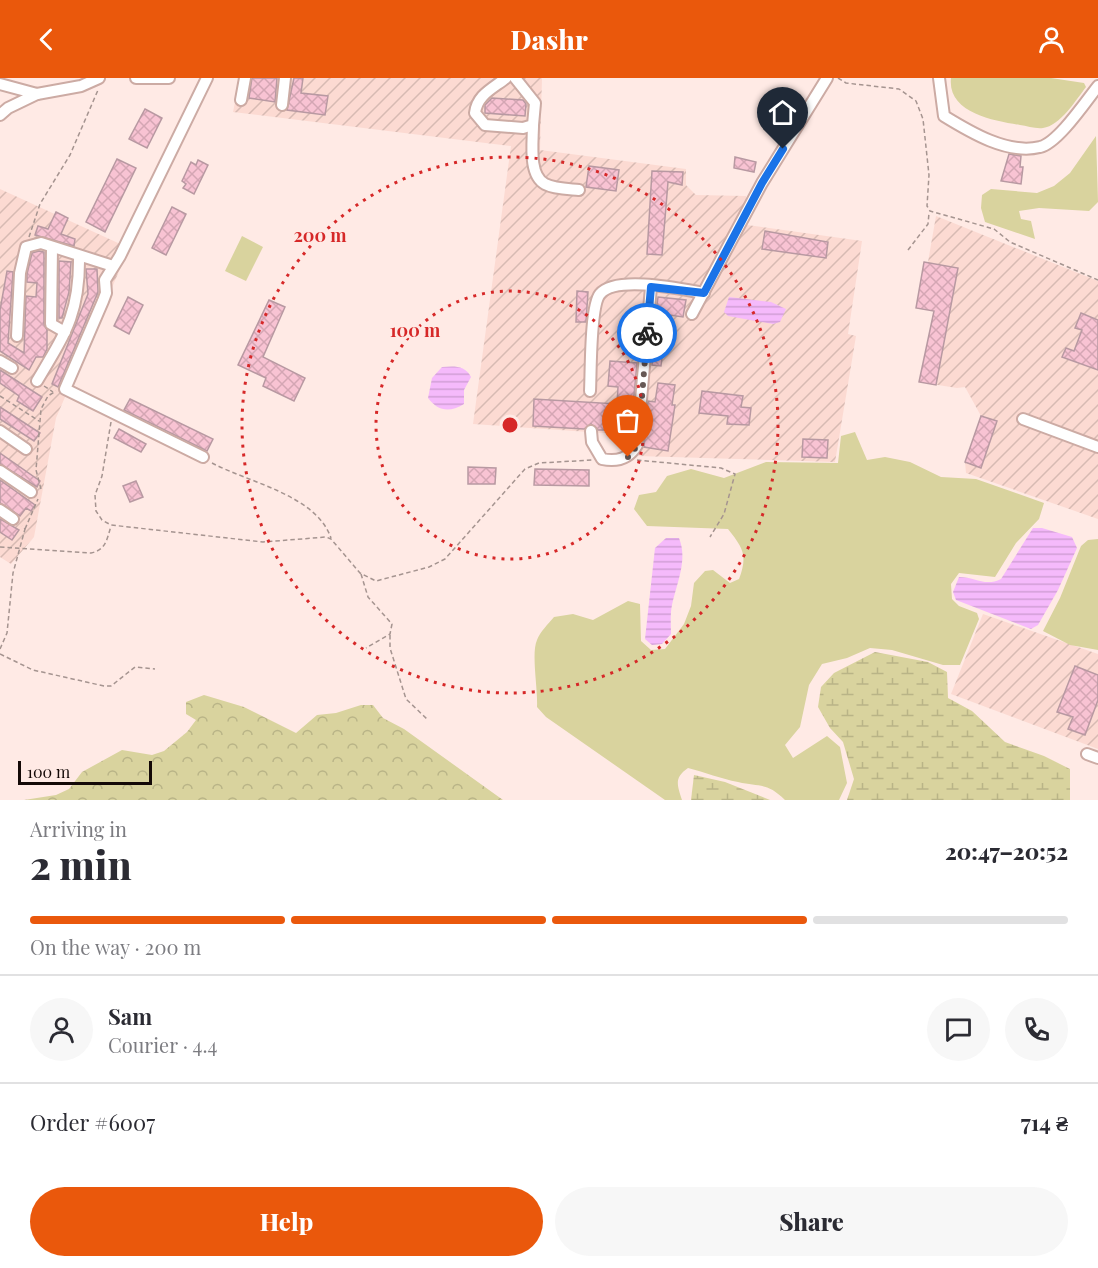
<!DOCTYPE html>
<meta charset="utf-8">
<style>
:root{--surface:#fff;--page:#f7f7f7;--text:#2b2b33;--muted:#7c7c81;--line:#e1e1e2;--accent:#ea580c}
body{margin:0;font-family:"Playfair Display",serif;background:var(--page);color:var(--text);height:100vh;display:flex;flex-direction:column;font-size:22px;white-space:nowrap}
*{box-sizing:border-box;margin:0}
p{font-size:20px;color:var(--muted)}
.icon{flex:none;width:33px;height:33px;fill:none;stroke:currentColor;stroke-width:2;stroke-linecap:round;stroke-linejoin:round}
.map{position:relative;height:722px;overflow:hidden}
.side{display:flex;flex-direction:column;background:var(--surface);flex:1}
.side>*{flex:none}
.scale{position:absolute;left:18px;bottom:15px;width:134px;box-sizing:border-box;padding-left:6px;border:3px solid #140907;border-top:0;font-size:16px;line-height:21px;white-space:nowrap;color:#140907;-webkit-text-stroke:4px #ffeae5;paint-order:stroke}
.pin{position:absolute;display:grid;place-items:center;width:51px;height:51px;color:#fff;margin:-62px -26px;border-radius:50% 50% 50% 0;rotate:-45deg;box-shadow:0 0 6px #0007}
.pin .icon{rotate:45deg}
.courier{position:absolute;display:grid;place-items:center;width:60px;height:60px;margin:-30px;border:4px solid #1a73e8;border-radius:50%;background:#fff;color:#222;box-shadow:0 2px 8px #0007}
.head em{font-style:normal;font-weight:800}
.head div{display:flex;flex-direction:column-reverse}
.head{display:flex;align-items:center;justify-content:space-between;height:102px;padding:0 30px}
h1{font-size:39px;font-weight:800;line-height:45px}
.bar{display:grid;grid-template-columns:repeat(4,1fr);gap:9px 6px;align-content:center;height:72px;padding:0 30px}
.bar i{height:8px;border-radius:4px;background:var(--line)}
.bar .on{background:var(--accent)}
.bar p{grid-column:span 4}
.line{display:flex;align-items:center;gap:15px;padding:0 30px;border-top:2px solid var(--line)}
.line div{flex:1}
.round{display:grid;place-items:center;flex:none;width:63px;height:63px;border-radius:32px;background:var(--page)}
.button{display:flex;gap:12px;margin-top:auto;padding:12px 30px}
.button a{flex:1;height:69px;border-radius:36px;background:var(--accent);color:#fff;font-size:24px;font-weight:800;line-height:69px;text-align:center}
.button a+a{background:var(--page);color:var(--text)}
header{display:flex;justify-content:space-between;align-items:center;height:78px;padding:0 30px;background:var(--accent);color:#fff;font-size:27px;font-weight:800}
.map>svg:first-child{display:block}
.industrial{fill:url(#industrial-furrows)}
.green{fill:#d9d39e}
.forest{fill:url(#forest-crowns)}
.wetland{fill:url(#wetland-marsh)}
.water{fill:url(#water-rules)}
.building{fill:url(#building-cross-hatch);stroke:#b899a2;stroke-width:1.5}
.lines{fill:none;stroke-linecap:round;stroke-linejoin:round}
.minor-casing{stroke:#ccaba4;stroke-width:14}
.path{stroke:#a59490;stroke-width:1.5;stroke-dasharray:4.5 3;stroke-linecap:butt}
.minor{stroke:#fff;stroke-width:10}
.done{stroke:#665855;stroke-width:6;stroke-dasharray:0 10.8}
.route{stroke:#1a73e8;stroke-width:8}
.ring{fill:none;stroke:#d62828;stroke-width:3;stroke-dasharray:3 6}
.centre{fill:#d62828;stroke:#ffeae5;stroke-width:3}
.ring-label{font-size:18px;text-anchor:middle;font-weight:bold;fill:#d62828;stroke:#ffeae5;stroke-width:6;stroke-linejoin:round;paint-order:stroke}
</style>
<header><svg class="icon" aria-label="back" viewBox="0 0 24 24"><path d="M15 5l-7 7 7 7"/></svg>Dashr<svg class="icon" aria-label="person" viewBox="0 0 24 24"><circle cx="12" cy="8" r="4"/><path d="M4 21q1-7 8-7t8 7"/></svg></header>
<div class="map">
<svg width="1098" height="722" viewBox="0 0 1098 722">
<defs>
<pattern id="industrial-furrows" width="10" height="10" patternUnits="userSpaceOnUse" patternTransform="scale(1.5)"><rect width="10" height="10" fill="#fcdad2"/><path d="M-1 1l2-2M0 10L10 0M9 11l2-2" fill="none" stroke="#d7bab3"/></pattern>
<pattern id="forest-crowns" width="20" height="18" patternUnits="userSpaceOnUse" patternTransform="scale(1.5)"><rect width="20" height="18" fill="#d9d39e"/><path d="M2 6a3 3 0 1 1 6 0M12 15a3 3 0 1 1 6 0" fill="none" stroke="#b9b487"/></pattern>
<pattern id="wetland-marsh" width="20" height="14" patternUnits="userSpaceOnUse" patternTransform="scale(1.5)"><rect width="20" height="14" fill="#d9d39e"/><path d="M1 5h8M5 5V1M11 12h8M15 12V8" fill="none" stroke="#b9b487"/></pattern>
<pattern id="water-rules" width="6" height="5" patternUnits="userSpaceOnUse" patternTransform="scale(1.5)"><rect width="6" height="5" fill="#f5bafb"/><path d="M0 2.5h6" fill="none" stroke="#d19fd6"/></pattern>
<pattern id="building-cross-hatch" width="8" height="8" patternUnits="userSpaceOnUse" patternTransform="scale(1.5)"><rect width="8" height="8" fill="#f8c3d3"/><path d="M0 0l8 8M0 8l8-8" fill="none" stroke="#d4a6b4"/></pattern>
</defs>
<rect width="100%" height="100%" fill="#ffeae5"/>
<g class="industrial">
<polygon points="240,0 542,0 540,72 686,91 686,107 696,117 746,118 747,147 862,163 848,256 856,258 835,384 637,378 640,353 614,352 604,355 473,346 511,68 233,34"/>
<polygon points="0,111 129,170 56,340 34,459 11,486 0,479"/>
<polygon points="936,138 1098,203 1098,441 966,395 965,384 981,338 965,309 957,310 919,304 934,233 916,230 924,184 928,184"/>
<polygon points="983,536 1098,576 1098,671 951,616"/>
</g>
<g class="green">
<path d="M951,0H1051L1084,5L1086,9C1076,22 1060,48 1043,50C1036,51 1027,48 1020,47C994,43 947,35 951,0Z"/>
<polygon points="1096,58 1098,124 1089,133 1039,130 1019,133 1021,141 1031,143 1035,161 985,144 981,130 982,117 991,111 1037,115 1054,108 1070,95"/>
<polygon points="242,158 263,169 246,203 225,193"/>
<path d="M855,354L867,382L885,379L910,384L941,399L976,401L1044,425L1039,441L1016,465L995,499L959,495L951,506L952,521L959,528L977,535L979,541L960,587H943L892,572L870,570L847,580L822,586L809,607L800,649L785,667L793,680L827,658L840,669L847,705L839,722H785C767,704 759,709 738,704C721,701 705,694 688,690C674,700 677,706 682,722H665L546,639L537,629C538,611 531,575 537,562C540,554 548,546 554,539L573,536L593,542L628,523L640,526L641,563L651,572L665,571L684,546L691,528L694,505L705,493L713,492L730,505L739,501C748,477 743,470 728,451L647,448L634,431L639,417L656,414L667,398L691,391L724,400L766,384L838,385L841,358Z"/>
<polygon points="1098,461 1098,572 1070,567 1043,553 1060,520 1081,468 1088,462"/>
</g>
<polygon class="forest" points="204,617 244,629 296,655 317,637 336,635 361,627 373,627 383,640 404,651 503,722 24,722 56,717 69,711 82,694 122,672 152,677 164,673 187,654 196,642 186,636 186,624"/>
<g class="wetland">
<polygon points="875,574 928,584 947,594 948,620 972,633 1005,664 1044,678 1070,691 1070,722 847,722 854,701 843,664 830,650 818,629 821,609 834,595"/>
<polygon points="694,697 725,704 770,722 691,722"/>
</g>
<g class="water">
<polygon points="729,219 771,224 786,231 780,244 773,246 728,238 724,234"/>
<path d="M442,289C454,288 465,287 471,299L464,312V326C449,335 438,333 428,320L432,300Z"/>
<path d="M1033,450H1042L1072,459L1077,470L1058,512L1038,547L1031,551L956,522L953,514L959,499C975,499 985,509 1001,501Z"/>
<path d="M666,460H679C688,482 677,504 672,527C670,536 671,546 671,556L662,566L652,567L645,561L655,470Z"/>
</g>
<g class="building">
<polygon points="252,0 277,0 275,24 249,20"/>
<polygon points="294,0 303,0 301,15 328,18 325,37 287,32"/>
<polygon points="492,20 523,22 526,26 525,38 485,35 485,27"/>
<polygon points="145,31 162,40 147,70 129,61"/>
<polygon points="1009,76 1021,78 1020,89 1023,89 1021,106 1001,103"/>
<polygon points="735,79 756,84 754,94 734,90"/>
<polygon points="117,81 136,90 105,154 86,144"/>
<polygon points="198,82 208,87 194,116 183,110 186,106 182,103 191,84 196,87"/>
<polygon points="589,88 619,92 616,113 586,109"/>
<polygon points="652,93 683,94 682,107 668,104 662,177 647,176"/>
<polygon points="172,129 186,136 166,177 152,170"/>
<polygon points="56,134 68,140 61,156 75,161 74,168 35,157 38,148 48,151"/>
<polygon points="765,153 828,164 826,180 762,171"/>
<polygon points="39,173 44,174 44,246 47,252 47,271 43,279 36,279 29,292 0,273 0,232 7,193 13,194 8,265 24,275 26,218 36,219 37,205 27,204 27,196 32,175"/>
<polygon points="59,183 71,184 69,214 62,240 59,240"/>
<polygon points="924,184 958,190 936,307 919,304 934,233 916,230"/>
<polygon points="86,191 97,191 98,214 58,309 52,306 88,216"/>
<polygon points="577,213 588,214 586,244 576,244"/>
<polygon points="128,219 143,227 129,256 114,248"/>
<polygon points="658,219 686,222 683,239 656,235"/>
<polygon points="269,222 285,229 263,279 305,300 294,323 263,308 266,300 238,287"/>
<polygon points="1081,235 1098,242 1098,292 1062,279 1066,270 1074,273 1082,252 1075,250"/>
<polygon points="654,256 665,256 661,288 652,287"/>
<polygon points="610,283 637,285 631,350 605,348 605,352 598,352 591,346 584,351 533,348 534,321 617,326 618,309 608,308"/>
<polygon points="0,292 42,319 33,333 17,323 19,318 0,305"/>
<polygon points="658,305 675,307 672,327 675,327 668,373 644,369 648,323 655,324"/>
<polygon points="702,313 743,318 741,329 751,330 749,347 727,346 728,338 699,335"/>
<polygon points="130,321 213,361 207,373 124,332"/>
<polygon points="0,329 40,355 34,363 0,341"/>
<polygon points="981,338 997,343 981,390 965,384"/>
<polygon points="119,351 146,366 141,374 114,360"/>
<polygon points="803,361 828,362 827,380 802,379"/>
<polygon points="0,375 40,403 37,409 0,386"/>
<polygon points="468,389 496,390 495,406 468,406"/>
<polygon points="535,391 589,392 589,408 534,407"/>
<polygon points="0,402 35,427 31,433 26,430 20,438 0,425"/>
<polygon points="136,403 143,419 130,424 123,408"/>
<polygon points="0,441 19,452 12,462 0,454"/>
<polygon points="1075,588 1098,597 1098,622 1085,657 1068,651 1073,639 1057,634"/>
</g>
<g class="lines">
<defs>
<g id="minor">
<polyline points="136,0 169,0"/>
<path d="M506,0C492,11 477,17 475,35L485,47L523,50L533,47L535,25L515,0"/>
<path d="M939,0L944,38C970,54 1008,77 1040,69C1058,65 1086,23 1098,8"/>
<polyline points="0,6 37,16 81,8 99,0"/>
<polyline points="241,22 245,0"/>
<polyline points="282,27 285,0"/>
<polyline points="0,37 8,30 37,16"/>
<path d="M533,47C533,64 528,97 545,106C554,111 569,111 579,112"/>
<polyline points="52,170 51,246 65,254"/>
<polyline points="692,236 762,105 827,0"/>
<polyline points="17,258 20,195 26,169 41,165 113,188"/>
<polyline points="0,283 12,290"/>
<path d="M37,303C65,256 80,235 79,178"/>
<path d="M590,313C591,295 590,228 600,216C616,197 681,211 704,215"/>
<polyline points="1023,341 1098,369"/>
<polyline points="0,353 26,371"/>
<path d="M591,353L592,364L602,381C617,384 629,381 637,367L651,209"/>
<polyline points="203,379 65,311 103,223 106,215 105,202 120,178 207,0"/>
<polyline points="0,393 31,414"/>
<polyline points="0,432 13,441"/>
<polyline points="1087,676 1098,680"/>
</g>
</defs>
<use href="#minor" class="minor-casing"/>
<g class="path">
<polyline points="838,0 846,5 899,11 916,23 923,41 929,97 927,128 930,133 994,151 1010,164 1098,202"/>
<polyline points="29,159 40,126 70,77 98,12"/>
<polyline points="908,172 928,146 929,135"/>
<polyline points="44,308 53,314"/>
<polyline points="0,318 39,343"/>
<polyline points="111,344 102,398 95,417 96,433 102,442 111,447 263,464 326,459 331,461 360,495 376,503 429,489 445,481 525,391 539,385 592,382"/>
<polyline points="637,382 721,390 735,396 724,436 710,459"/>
<path d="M212,385C250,405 316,417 331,460"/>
<polyline points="41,411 36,392 41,331 48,318 56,313"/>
<polyline points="25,451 38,421"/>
<path d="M0,469L91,475C106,472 107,461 111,448"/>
<polyline points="361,496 368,519 392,546 390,556 366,570"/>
<polyline points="390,557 390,570 406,621 427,641"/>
<polyline points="0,571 7,555 13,495 25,451 22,448"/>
<polyline points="0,576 33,592 104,608 111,608 135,589 155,591"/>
</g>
<use href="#minor" class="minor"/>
</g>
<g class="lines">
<polyline class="done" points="628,379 637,368 639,358 647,255"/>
<polyline class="route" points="647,255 651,209 704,215 762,105 783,71"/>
</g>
<g class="ring">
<circle cx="510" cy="347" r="134"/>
<circle cx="510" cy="347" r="268"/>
</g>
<circle cx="510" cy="347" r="9" class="centre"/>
<g class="ring-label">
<text x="320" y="164">200 m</text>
<text x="415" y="259">100 m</text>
</g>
</svg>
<div class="scale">100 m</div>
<div class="pin" style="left:628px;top:379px;background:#ea580c"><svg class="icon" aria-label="bag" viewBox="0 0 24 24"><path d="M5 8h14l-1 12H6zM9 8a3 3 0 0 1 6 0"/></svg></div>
<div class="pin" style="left:783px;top:71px;background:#1f2937"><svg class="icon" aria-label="home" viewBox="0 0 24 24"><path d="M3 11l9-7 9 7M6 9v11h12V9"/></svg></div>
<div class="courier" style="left:647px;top:255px"><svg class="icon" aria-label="bike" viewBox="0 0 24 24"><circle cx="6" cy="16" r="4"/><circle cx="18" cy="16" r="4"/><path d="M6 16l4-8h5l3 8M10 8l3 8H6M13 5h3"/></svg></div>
</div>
<section class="side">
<div class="head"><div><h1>2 min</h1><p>Arriving in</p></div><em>20:47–20:52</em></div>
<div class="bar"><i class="on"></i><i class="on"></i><i class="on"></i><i></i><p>On the way · 200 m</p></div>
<div class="line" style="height:108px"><a class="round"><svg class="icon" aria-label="person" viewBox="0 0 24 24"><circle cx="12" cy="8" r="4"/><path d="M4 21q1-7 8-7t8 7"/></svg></a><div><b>Sam</b><p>Courier · 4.4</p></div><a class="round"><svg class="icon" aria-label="chat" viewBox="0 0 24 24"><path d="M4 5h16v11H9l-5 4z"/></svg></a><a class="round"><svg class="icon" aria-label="phone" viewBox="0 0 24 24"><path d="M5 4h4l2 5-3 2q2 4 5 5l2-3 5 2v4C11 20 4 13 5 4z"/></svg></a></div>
<div class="line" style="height:78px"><div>Order #6007</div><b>714 ₴</b></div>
<div class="button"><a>Help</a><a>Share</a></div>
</section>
